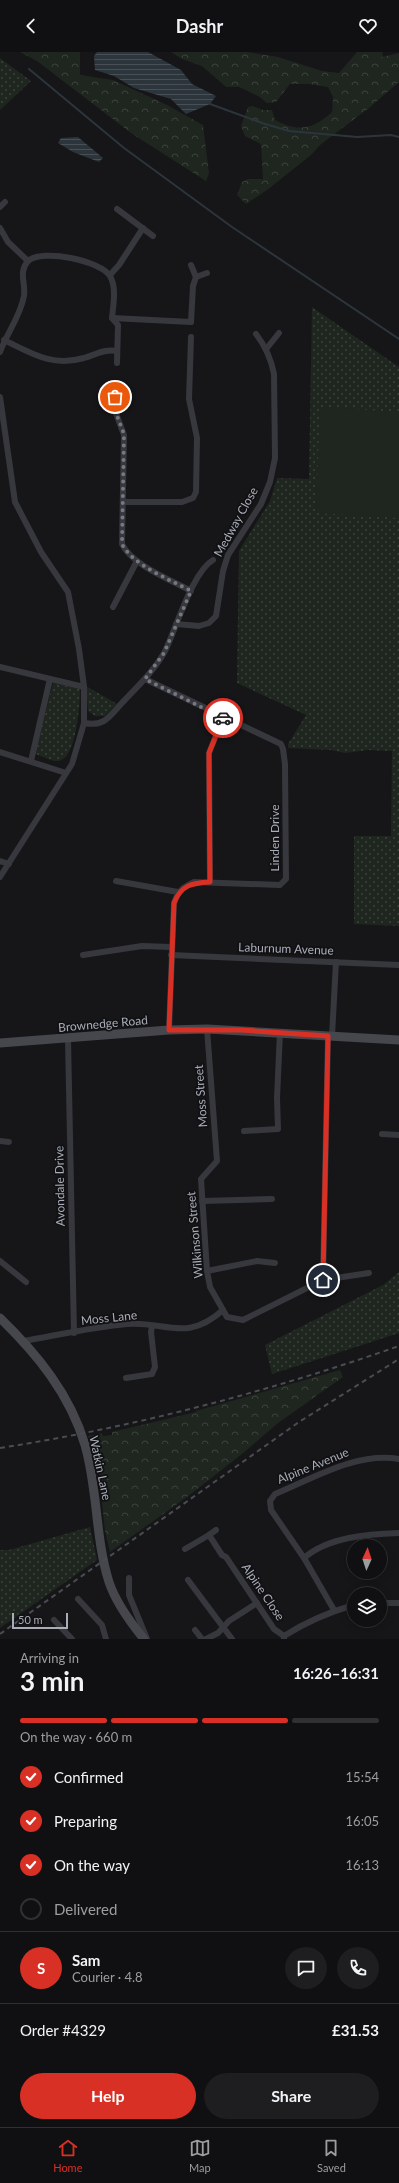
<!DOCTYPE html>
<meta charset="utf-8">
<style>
:root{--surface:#101012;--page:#1e1e20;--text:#f1f3f6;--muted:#9c9d9f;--line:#303032;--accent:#d93025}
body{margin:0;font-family:Lato,sans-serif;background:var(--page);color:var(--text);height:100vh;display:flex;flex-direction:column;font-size:15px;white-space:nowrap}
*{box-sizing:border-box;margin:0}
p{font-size:13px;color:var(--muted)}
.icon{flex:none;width:22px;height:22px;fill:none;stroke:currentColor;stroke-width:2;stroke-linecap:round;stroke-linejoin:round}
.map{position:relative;height:1587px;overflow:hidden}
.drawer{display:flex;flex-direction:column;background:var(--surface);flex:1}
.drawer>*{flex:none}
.needle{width:26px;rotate:3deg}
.controls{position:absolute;left:347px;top:1487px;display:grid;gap:8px}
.controls a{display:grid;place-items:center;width:40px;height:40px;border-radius:50%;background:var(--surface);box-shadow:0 2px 10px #0003,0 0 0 1px var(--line);font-size:20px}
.scale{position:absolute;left:12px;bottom:10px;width:56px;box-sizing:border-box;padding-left:4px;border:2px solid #a8adb8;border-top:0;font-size:11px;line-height:14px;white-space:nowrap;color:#a8adb8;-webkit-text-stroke:3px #111113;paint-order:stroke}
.pin{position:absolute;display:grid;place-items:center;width:34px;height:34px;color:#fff;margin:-17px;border:2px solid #fff;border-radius:50%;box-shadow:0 1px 4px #0007}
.courier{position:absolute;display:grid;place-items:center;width:40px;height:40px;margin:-20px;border:3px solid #d93025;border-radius:50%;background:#fff;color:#222;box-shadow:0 1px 5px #0007}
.headline em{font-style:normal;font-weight:700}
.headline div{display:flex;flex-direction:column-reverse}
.headline{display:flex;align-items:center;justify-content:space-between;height:68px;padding:0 20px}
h1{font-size:26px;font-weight:700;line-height:30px}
.bar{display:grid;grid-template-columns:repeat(4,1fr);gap:6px 4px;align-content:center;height:48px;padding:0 20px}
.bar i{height:5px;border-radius:3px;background:var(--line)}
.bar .current{background:var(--accent)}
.bar p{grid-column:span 4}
.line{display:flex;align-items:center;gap:10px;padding:0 20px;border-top:1px solid var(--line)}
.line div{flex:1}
.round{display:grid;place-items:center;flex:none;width:42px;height:42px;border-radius:21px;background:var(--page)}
ol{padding:0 20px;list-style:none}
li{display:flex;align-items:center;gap:12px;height:44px}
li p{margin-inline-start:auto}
li .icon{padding:4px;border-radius:50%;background:var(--accent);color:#fff;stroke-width:4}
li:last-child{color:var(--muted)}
li i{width:22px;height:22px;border:2px solid var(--line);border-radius:50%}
.primary-button{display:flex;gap:8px;margin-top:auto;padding:8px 20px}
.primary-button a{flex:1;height:46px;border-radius:24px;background:var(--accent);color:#fff;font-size:16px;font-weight:700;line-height:46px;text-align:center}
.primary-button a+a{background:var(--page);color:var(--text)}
header{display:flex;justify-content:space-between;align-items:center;height:52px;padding:0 20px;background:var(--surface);font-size:18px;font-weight:700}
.dock{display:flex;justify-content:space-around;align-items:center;height:56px;border-top:1px solid var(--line);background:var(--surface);font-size:11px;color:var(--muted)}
.dock a{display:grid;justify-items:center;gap:2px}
.dock .current{color:var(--accent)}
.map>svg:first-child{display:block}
.grass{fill:url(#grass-dots)}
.forest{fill:url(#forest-crowns)}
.garden{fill:#1e261f}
.water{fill:url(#water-rules)}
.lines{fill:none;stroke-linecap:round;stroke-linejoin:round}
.stream{stroke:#2c353c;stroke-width:2}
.minor{stroke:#37383d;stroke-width:6}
.secondary{stroke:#45474d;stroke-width:9}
.rail{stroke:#4a4c52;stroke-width:2;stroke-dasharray:5 4;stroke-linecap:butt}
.done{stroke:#757880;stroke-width:4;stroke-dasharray:0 7.2}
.route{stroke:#d93025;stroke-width:5}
.labels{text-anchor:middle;stroke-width:3.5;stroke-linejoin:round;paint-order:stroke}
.street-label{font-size:12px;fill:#a8adb8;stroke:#111113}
</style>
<header><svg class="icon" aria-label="back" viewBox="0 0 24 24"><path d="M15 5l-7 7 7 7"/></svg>Dashr<svg class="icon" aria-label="heart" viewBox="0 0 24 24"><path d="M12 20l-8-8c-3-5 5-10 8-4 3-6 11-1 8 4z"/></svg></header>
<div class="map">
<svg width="399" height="1587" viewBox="0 0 399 1587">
<defs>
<pattern id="grass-dots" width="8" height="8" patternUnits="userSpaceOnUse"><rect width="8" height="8" fill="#1e261f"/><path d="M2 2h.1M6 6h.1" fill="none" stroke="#3c433d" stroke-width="1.8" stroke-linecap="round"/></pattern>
<pattern id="forest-crowns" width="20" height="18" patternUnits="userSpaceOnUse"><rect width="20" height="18" fill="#1e261f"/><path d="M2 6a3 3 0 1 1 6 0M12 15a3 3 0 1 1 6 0" fill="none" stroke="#3c433d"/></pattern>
<pattern id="water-rules" width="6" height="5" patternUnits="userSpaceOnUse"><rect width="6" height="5" fill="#2c353c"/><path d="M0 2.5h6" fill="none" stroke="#485056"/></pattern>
</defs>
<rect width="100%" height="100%" fill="#161618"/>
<g class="grass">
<polygon points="0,6 31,29 0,58"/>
<polygon points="312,255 399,315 399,874 354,872 354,784 391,784 392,699 368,698 345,701 331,698 288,696 288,692 306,663 237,631 239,499 270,449 277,426 309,427"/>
<path d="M53,631L80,637C80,651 77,706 59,709C52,710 42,704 35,702Z"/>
<polygon points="86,634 117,652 105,664 95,664 88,659"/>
<polygon points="399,1220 399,1281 272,1322 265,1293 383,1233"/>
<polygon points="90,1475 97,1508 0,1576 0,1498 9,1498"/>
</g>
<g class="forest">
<polygon points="20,0 80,0 80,23 113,28 165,52 203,73 209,121 206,129 131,81 37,9"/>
<path d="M171,0H247L278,5L322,19L339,21L357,0H383L382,5L399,1V30L369,56L320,93L311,103L267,138L246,152L237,143L242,130L248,127H263L261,92L245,84L241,74L248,55L253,54L263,58H272L275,68C297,80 313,78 332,60L333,45L328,35L309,32H290L276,50L267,51L260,45L239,35H226L202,14L182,7Z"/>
<polygon points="340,1318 343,1325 278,1371 242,1402 187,1445 110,1500 105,1479 99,1422 88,1384 102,1381 103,1384 112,1383 112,1380 196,1360 196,1359"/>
</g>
<polygon class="garden" points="320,355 399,360 399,466 316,461"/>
<g class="water">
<polygon points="97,0 148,0 181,18 192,32 216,44 210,52 186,62 171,47 134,36 114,24 95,18 94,4"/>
<polygon points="78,85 103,106 99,110 73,100 58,91 61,86"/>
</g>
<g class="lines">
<g class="stream">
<polyline points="29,17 124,96 232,175 399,287"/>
<polyline points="210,52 262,71 289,79 357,85 391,83 399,85"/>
</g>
<g class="minor">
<polyline points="0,155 5,150"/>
<polyline points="117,157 153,184"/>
<polyline points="0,176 8,190 28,209"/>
<polyline points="110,223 119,213 143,176"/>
<polyline points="196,225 207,221"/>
<polyline points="112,266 191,270 193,234 196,225 191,213"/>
<path d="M4,288C33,302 52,315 84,306C97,302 104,297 117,299"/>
<polyline points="267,296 279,281"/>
<path d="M0,300C7,281 20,265 24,244C26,232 18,220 28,209C42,196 101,209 110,224C117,236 113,254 112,266L118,273L117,311"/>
<path d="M117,334L114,356L124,383L122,492C132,513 171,528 191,539"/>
<polyline points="0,345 15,450 41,500 68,540 79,597 84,635 84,671 72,712 0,825"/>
<polyline points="123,450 182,450 193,446 196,440 197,386 189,347 191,285"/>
<polyline points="113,555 137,509"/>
<path d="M176,572L199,574L209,571L216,564L223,519L228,503L261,452L270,430L275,406L274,322C271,306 266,295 256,282"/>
<polyline points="0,615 84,635"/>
<path d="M145,627L281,692L283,697L285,712L286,827L280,833L194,830C183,835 178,839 174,851L169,978"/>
<path d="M84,671C104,675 109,665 121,652C136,636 153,620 164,601C176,578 192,520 213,508"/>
<polyline points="0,700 66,721"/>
<polyline points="31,709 50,627"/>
<polyline points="0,809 9,812"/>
<polyline points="116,829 178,840"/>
<polyline points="210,830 209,701 223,666"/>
<polyline points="83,903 142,894 171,895"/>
<polyline points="171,903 399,913"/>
<polyline points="207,977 217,1109 201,1127 207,1219 210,1235 227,1265 243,1268 323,1228 369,1221"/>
<polyline points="332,984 336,910"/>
<polyline points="68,987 74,1281"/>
<polyline points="244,1079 278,1077 277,1046 280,980"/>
<polyline points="382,1082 399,1083"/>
<polyline points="0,1089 9,1090"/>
<polyline points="202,1149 272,1147"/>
<polyline points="0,1209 26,1230"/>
<polyline points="207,1219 257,1209 275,1211"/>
<polyline points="323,1228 328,984"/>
<path d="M24,1289C58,1283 93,1275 127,1272C166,1269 186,1291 223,1258"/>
<polyline points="126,1326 152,1322 155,1315 151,1280 152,1274"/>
<polyline points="209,1483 216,1478"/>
<polyline points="185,1497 209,1483 222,1503 226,1505 274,1577 284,1584"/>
<path d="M304,1506C328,1485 368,1482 399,1481"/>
<polyline points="129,1526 129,1543 147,1587"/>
<polyline points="188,1528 232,1587"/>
<polyline points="78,1547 102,1573 106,1587"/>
<polyline points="380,1551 399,1551"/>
<path d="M334,1558L304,1506L271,1458L270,1449L275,1442C314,1426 356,1400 399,1407"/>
<polyline points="54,1568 72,1587"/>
<polyline points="195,1578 202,1587"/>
<polyline points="206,1587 218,1581 229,1569 257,1551"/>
<path d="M284,1587V1584C306,1570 329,1560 354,1553"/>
</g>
<g class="secondary">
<polyline points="0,991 169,978 207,977 399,988"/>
<path d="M0,1266C37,1302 70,1342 85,1393C98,1438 95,1486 109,1530C116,1551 130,1570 144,1587"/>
</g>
<g class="rail">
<path d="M0,1396C135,1375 270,1339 399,1294"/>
<polyline points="0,1582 299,1370 399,1307"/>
</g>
</g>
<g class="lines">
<path class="done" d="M115,345L114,356L124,382L122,492C132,513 171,528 191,539L164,601L145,627L223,666"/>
<path class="route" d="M223,666L209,701L210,830C192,831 181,833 174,851L169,978H241L328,984L323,1228"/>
</g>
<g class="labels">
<g class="street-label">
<text transform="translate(236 470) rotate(-61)" y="4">Medway Close</text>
<text transform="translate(275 786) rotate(-90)" y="4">Linden Drive</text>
<text transform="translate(286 897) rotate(2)" y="4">Laburnum Avenue</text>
<text transform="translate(103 972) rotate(-5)" y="4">Brownedge Road</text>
<text transform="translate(201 1044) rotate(-94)" y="4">Moss Street</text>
<text transform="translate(60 1134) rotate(-91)" y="4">Avondale Drive</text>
<text transform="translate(195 1183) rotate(-95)" y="4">Wilkinson Street</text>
<text transform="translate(109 1266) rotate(-6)" y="4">Moss Lane</text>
<text transform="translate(313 1414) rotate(-22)" y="4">Alpine Avenue</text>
<text transform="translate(100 1416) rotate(78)" y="4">Watkin Lane</text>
<text transform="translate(263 1540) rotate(56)" y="4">Alpine Close</text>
</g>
</g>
</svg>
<div class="controls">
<a><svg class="needle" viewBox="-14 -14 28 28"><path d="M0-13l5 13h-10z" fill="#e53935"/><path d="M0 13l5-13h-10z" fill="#9c9d9f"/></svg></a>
<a><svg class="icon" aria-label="layers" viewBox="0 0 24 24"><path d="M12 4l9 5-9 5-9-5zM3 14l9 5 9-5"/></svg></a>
</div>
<div class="scale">50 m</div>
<div class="pin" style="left:115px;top:345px;background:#ea580c"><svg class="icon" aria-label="bag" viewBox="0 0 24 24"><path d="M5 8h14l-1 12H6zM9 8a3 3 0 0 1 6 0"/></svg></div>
<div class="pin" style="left:323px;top:1228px;background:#1f2937"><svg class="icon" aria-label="home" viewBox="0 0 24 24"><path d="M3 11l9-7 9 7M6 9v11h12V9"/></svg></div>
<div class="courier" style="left:223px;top:666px"><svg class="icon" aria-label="car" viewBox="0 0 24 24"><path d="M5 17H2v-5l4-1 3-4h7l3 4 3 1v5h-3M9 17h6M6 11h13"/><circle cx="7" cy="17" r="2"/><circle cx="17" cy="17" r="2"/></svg></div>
</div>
<section class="drawer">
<div class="headline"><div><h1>3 min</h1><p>Arriving in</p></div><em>16:26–16:31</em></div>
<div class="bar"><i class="current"></i><i class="current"></i><i class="current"></i><i></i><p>On the way · 660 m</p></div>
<ol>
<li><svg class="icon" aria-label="check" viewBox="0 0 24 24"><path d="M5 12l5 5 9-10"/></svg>Confirmed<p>15:54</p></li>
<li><svg class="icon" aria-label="check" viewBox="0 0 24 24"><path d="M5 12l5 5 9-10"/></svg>Preparing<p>16:05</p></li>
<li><svg class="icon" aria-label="check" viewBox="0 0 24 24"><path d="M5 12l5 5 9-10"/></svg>On the way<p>16:13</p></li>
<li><i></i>Delivered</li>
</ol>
<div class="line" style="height:72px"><b class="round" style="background:var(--accent);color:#fff">S</b><div><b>Sam</b><p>Courier · 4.8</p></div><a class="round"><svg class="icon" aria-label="chat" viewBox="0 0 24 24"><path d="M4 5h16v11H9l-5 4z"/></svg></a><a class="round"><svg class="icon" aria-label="phone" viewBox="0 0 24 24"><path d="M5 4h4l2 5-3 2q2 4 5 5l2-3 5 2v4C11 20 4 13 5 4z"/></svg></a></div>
<div class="line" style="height:52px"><div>Order #4329</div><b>£31.53</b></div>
<div class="primary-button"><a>Help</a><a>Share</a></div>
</section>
<nav class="dock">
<a class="current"><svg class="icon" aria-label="home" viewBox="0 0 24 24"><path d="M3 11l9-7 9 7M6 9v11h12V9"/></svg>Home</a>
<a><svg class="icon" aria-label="map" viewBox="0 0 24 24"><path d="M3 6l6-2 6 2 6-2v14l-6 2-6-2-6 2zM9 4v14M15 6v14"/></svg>Map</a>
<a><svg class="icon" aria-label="saved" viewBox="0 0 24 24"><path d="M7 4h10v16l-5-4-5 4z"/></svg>Saved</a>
</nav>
